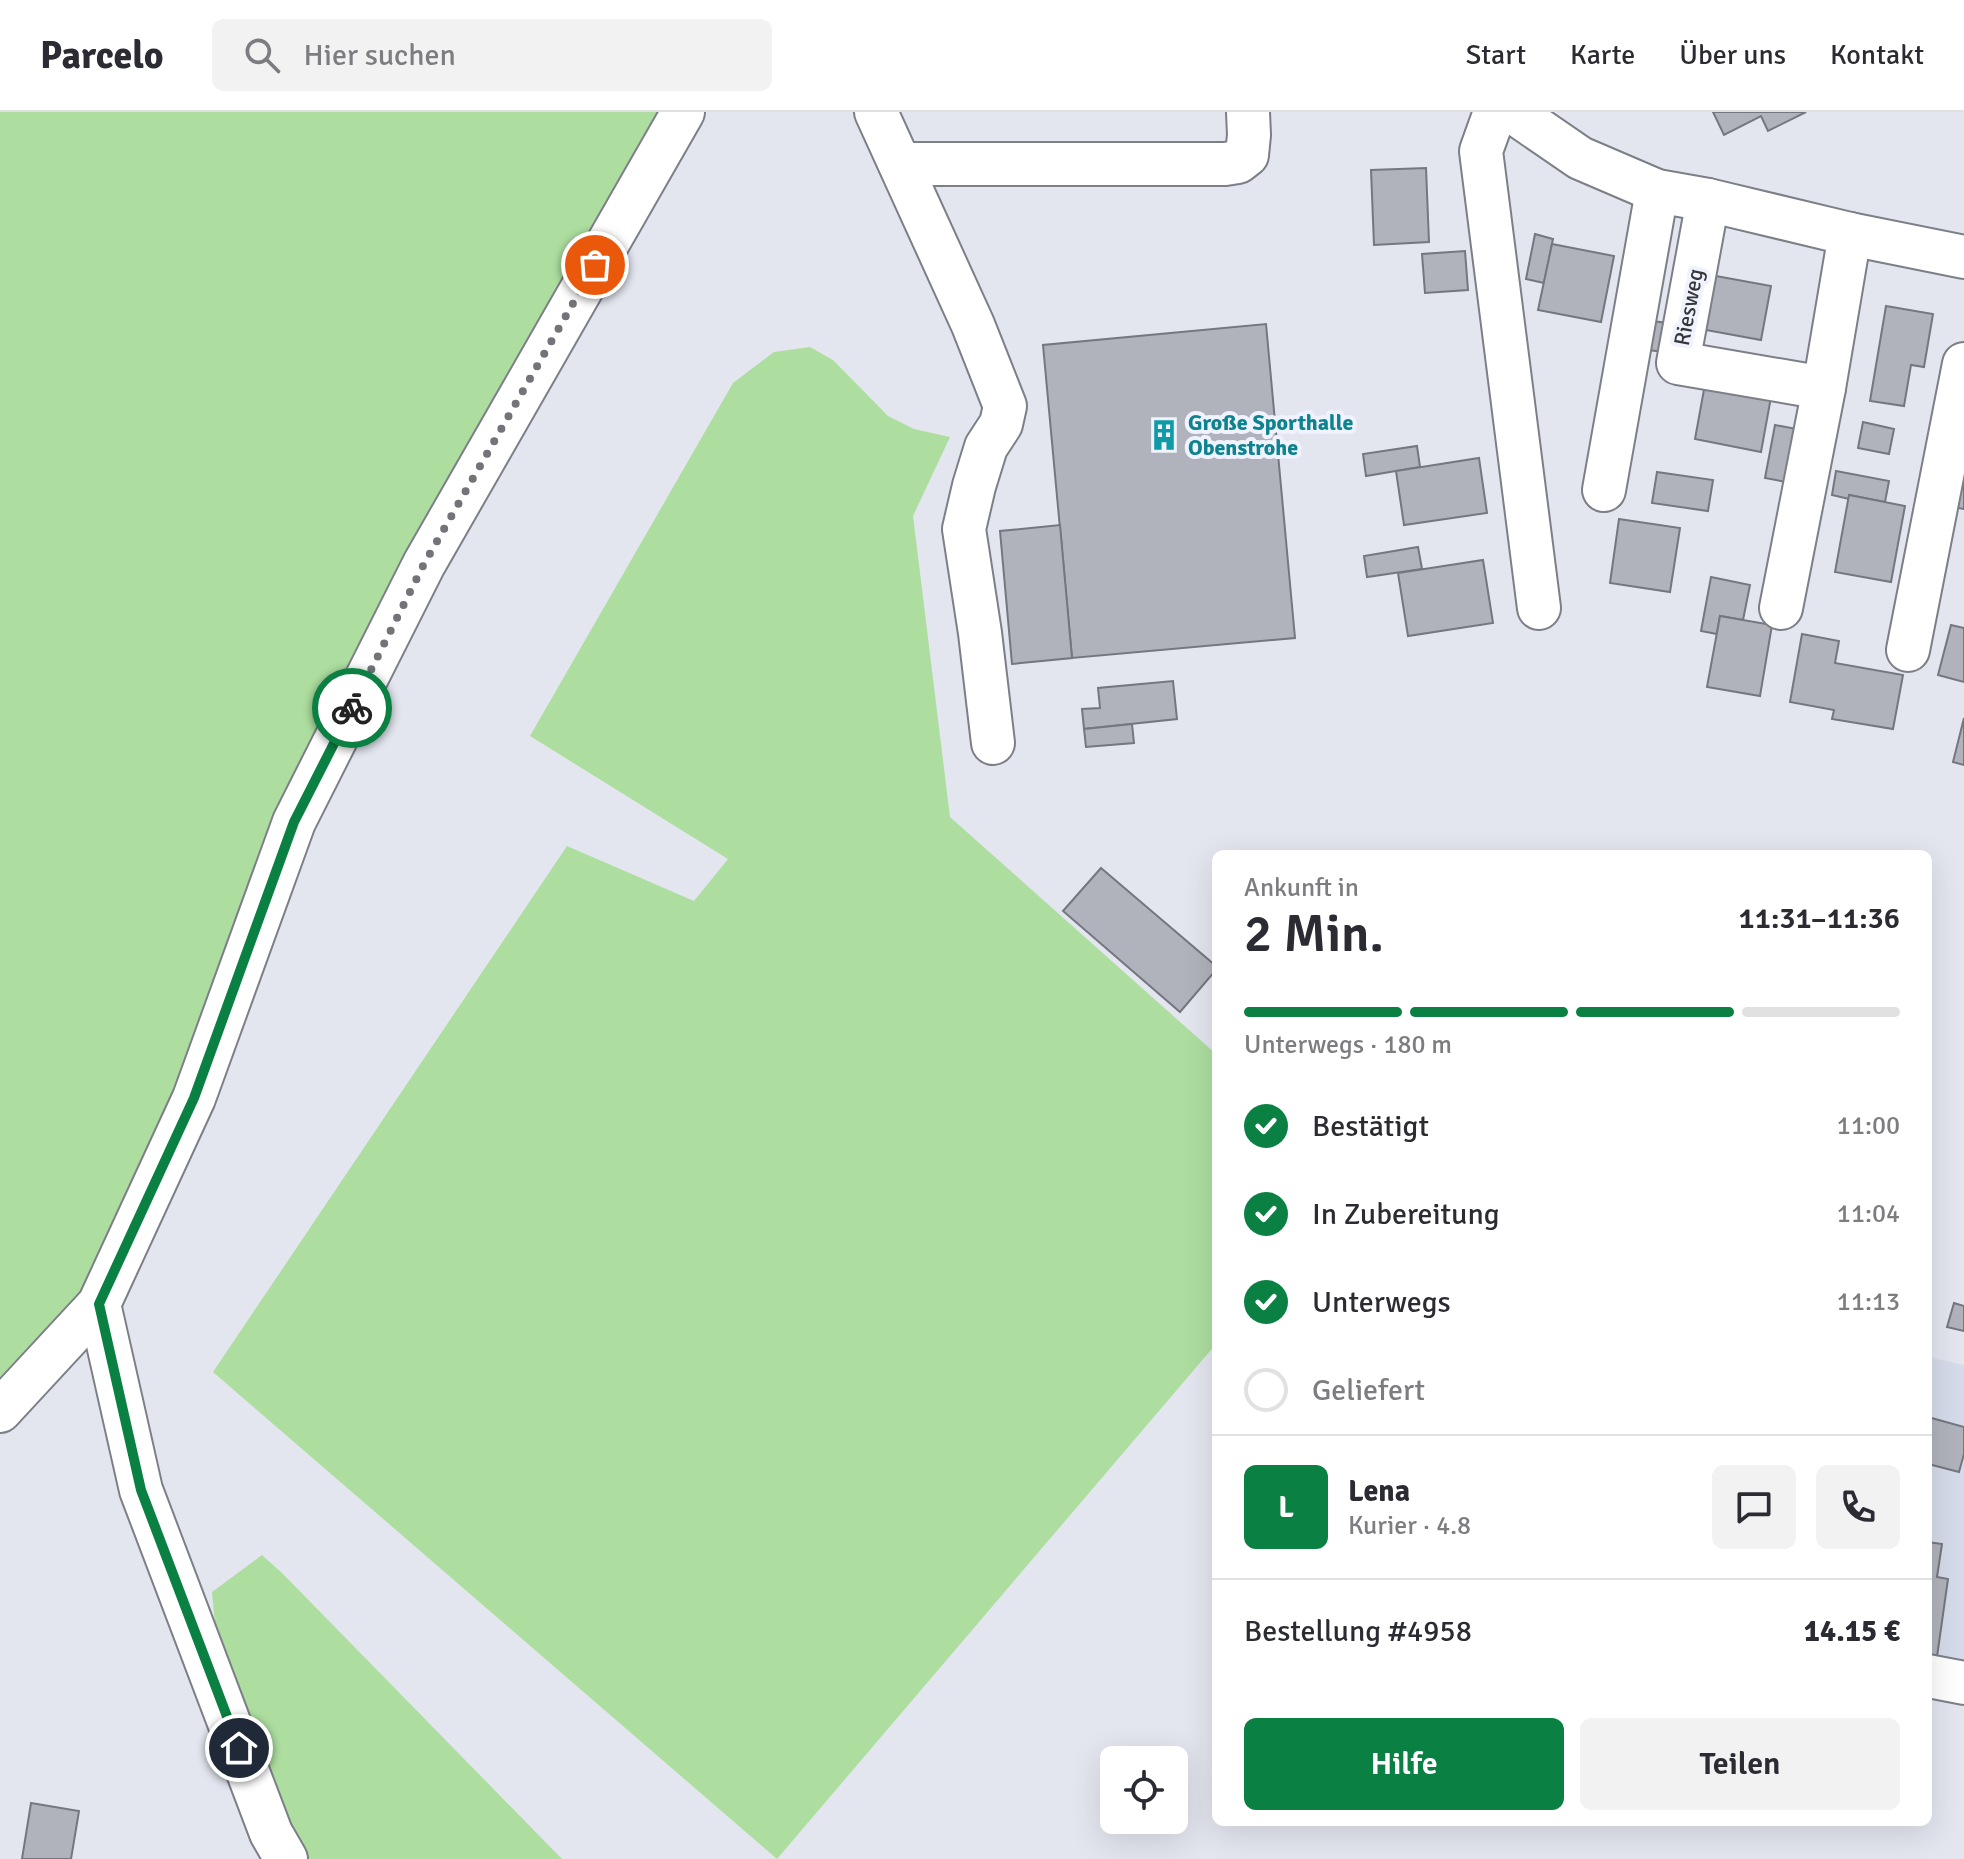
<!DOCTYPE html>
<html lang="de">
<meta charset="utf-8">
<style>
:root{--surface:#fff;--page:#f2f2f3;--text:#2b2b33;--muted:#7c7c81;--line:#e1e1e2;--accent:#0b8043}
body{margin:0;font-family:Signika,sans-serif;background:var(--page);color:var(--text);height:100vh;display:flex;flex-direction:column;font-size:30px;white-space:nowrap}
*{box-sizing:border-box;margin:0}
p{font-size:26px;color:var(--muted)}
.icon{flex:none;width:44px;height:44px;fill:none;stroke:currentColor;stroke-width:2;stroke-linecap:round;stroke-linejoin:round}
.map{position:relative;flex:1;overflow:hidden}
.sheet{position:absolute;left:1212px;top:738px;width:720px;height:976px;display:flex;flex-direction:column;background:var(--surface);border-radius:12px;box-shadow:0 8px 32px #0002}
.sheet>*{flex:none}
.tools{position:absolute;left:1100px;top:1634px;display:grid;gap:16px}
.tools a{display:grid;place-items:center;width:88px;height:88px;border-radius:12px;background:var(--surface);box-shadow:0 8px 32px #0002;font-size:40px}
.pin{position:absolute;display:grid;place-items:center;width:68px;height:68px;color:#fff;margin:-34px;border:4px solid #fff;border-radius:50%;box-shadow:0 2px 8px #0007}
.courier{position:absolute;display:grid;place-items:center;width:80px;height:80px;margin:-40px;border:6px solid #0b8043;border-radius:50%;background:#fff;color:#222;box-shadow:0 2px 10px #0007}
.head em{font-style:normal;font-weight:600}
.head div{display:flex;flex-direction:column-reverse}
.head{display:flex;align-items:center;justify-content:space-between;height:136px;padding:0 32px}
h1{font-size:52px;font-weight:600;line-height:60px}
.bar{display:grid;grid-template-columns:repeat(4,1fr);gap:12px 8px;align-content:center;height:96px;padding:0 32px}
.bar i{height:10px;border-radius:6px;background:var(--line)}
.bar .selected{background:var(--accent)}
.bar p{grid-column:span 4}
.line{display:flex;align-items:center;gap:20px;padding:0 32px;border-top:2px solid var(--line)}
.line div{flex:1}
.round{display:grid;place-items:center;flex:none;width:84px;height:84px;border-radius:12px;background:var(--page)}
ol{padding:0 32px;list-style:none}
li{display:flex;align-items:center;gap:24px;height:88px}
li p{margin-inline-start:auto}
li .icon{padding:8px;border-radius:50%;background:var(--accent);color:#fff;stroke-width:4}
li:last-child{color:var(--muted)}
li i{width:44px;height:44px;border:4px solid var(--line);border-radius:50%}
.action{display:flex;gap:16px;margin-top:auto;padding:16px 32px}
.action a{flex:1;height:92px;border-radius:12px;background:var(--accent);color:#fff;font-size:32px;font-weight:600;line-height:92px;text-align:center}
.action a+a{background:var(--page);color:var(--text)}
header{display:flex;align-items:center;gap:48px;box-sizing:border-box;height:112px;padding:0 40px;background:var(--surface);border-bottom:2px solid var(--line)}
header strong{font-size:38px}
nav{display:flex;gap:44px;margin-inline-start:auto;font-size:28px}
.search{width:560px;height:72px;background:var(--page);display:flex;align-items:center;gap:20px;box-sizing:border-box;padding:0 28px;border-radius:12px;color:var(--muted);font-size:30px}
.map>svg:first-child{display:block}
.built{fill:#d5dbea}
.green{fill:#adde9f}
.building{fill:#b0b3bb;stroke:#74777f;stroke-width:2}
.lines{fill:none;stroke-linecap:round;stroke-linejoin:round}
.minor-casing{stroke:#7c7f87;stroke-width:46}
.minor{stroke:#fff;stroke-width:42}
.done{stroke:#727479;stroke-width:8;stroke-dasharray:0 14.4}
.route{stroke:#0b8043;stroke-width:10}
.labels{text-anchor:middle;stroke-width:8;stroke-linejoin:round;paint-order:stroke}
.street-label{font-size:22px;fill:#35373a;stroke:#f0f3fd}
.culture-label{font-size:22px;font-weight:bold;fill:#0d838f;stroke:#f0f3fd;text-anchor:start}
</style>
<header>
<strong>Parcelo</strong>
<div class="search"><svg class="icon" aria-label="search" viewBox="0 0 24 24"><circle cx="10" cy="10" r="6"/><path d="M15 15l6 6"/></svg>Hier suchen</div>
<nav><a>Start</a><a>Karte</a><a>Über uns</a><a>Kontakt</a></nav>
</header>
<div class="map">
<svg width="1964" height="1747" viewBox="0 0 1964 1747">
<rect width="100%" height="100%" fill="#e3e6ef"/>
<polygon class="built" points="1928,1245 1964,1253 1964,1556 1928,1551"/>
<g class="green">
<polygon points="0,0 683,0 424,452 99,1192 0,1299"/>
<polygon points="810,235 833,248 888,304 914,317 950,325 913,404 950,705 1216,942 1216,1232 777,1747 213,1260 567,734 694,789 728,747 530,624 733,271 774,240"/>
<polygon points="262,1443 283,1462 562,1747 308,1747 287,1709 217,1534 212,1480"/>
</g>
<g class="building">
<polygon points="1713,0 1806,0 1768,19 1761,4 1724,23"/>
<polygon points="1426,56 1429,130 1374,133 1371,58"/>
<polygon points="1535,122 1553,127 1544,171 1526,167"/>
<polygon points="1552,132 1614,144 1601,210 1538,198"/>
<polygon points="1465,139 1468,178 1425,181 1422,142"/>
<polygon points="1705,162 1771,174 1761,228 1695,216"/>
<polygon points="1886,194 1933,202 1924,255 1911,253 1904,294 1870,289"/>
<polygon points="1651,209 1669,211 1666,240 1647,238"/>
<polygon points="1266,212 1295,526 1072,546 1043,233"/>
<polygon points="1705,272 1771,285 1761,340 1695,327"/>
<polygon points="1863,310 1894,317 1889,342 1858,336"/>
<polygon points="1775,313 1802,318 1792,371 1765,366"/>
<polygon points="1417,334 1420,355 1366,364 1363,342"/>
<polygon points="1964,338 1964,397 1953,395"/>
<polygon points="1479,346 1487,401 1404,413 1396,359"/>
<polygon points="1836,359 1889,369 1885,390 1849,383 1849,387 1832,383"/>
<polygon points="1657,360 1713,368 1708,399 1652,391"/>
<polygon points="1849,383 1905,394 1891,470 1835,460"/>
<polygon points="1619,407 1680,416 1670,480 1610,471"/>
<polygon points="1060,413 1072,546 1012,552 1000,419"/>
<polygon points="1418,435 1422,457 1367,465 1364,444"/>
<polygon points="1483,448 1493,511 1408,524 1398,461"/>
<polygon points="1711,465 1750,473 1743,508 1720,504 1717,522 1701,519"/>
<polygon points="1720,504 1772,513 1760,584 1707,575"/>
<polygon points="1951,513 1964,516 1964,570 1938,563"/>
<polygon points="1802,522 1839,529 1835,551 1903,563 1893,617 1832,607 1834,598 1790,590"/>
<polygon points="1173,569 1177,607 1084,617 1082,597 1100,596 1098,576"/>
<polygon points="1964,606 1964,653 1953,650"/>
<polygon points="1132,612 1134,631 1086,635 1084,617"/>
<polygon points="1101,756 1216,854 1216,858 1180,900 1063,799"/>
<polygon points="1954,1191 1964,1194 1964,1219 1947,1215"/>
<polygon points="1928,1305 1964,1315 1964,1342 1959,1360 1928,1352"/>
<polygon points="1928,1430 1942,1432 1937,1465 1948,1467 1937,1545 1928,1544"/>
<polygon points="31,1691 79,1699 71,1747 22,1747"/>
</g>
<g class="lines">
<defs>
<g id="minor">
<polyline points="876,0 973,213 1005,294 1001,312 986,335 974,374 964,417 980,521 993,631"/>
<polyline points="1495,0 1481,39 1539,496"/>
<polyline points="1513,0 1580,46 1657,79 1708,88 1850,122 1964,145"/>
<polyline points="900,52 1225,52 1238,50 1247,43 1249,23 1248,0"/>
<polyline points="1708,88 1678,251 1824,276 1850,122"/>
<polyline points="1604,378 1657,79"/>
<polyline points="1781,496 1824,276"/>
<polyline points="1908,538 1964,252"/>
<polyline points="99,1192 141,1378 271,1721 286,1747"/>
<polyline points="0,1299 99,1192 194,986 294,710 424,452 683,0"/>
<polyline points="1928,1564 1964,1571"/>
</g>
</defs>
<use href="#minor" class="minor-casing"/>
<use href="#minor" class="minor"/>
</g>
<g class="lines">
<polyline class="done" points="352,596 424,452 595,153"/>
<polyline class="route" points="239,1636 141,1378 99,1192 194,986 294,710 352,596"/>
</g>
<defs>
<symbol id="building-bare" viewBox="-9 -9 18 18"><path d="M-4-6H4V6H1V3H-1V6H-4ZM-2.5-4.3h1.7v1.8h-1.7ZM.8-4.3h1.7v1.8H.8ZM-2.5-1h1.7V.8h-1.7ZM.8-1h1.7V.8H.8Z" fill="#0f9aa8" stroke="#f0f3fd" stroke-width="2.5" paint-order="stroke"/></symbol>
</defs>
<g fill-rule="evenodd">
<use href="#building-bare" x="1142" y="301" width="44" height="44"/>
</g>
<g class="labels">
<g class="street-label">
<text transform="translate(1688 195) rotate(-79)" y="8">Riesweg</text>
</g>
<g class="culture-label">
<text x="1188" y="318">Große Sporthalle<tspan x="1188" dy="25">Obenstrohe</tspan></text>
</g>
</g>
</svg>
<div class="tools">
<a><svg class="icon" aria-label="locate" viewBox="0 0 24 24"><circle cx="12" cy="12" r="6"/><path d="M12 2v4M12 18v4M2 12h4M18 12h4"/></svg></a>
</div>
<div class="pin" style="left:595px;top:153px;background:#ea580c"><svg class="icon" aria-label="bag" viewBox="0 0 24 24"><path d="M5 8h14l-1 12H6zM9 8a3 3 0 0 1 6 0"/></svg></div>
<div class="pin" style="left:239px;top:1636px;background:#1f2937"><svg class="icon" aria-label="home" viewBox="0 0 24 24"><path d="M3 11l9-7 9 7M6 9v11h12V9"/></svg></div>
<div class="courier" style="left:352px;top:596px"><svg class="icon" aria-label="bike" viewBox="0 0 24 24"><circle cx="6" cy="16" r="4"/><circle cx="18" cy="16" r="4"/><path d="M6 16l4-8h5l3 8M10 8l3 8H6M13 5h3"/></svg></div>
<section class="sheet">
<div class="head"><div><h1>2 Min.</h1><p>Ankunft in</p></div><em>11:31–11:36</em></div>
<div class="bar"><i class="selected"></i><i class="selected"></i><i class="selected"></i><i></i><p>Unterwegs · 180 m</p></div>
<ol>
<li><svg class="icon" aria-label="check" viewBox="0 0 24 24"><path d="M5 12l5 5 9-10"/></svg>Bestätigt<p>11:00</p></li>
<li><svg class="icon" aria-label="check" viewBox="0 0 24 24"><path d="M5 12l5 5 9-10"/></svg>In Zubereitung<p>11:04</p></li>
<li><svg class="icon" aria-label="check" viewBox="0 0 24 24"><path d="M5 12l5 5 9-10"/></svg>Unterwegs<p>11:13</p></li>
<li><i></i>Geliefert</li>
</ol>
<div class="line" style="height:144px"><b class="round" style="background:var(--accent);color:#fff">L</b><div><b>Lena</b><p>Kurier · 4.8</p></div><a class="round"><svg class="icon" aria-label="chat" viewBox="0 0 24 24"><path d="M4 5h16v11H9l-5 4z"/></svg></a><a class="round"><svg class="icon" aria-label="phone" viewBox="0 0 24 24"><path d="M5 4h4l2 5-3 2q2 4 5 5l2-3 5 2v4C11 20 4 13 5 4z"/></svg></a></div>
<div class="line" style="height:104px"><div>Bestellung #4958</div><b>14.15 €</b></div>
<div class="action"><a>Hilfe</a><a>Teilen</a></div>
</section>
</div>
